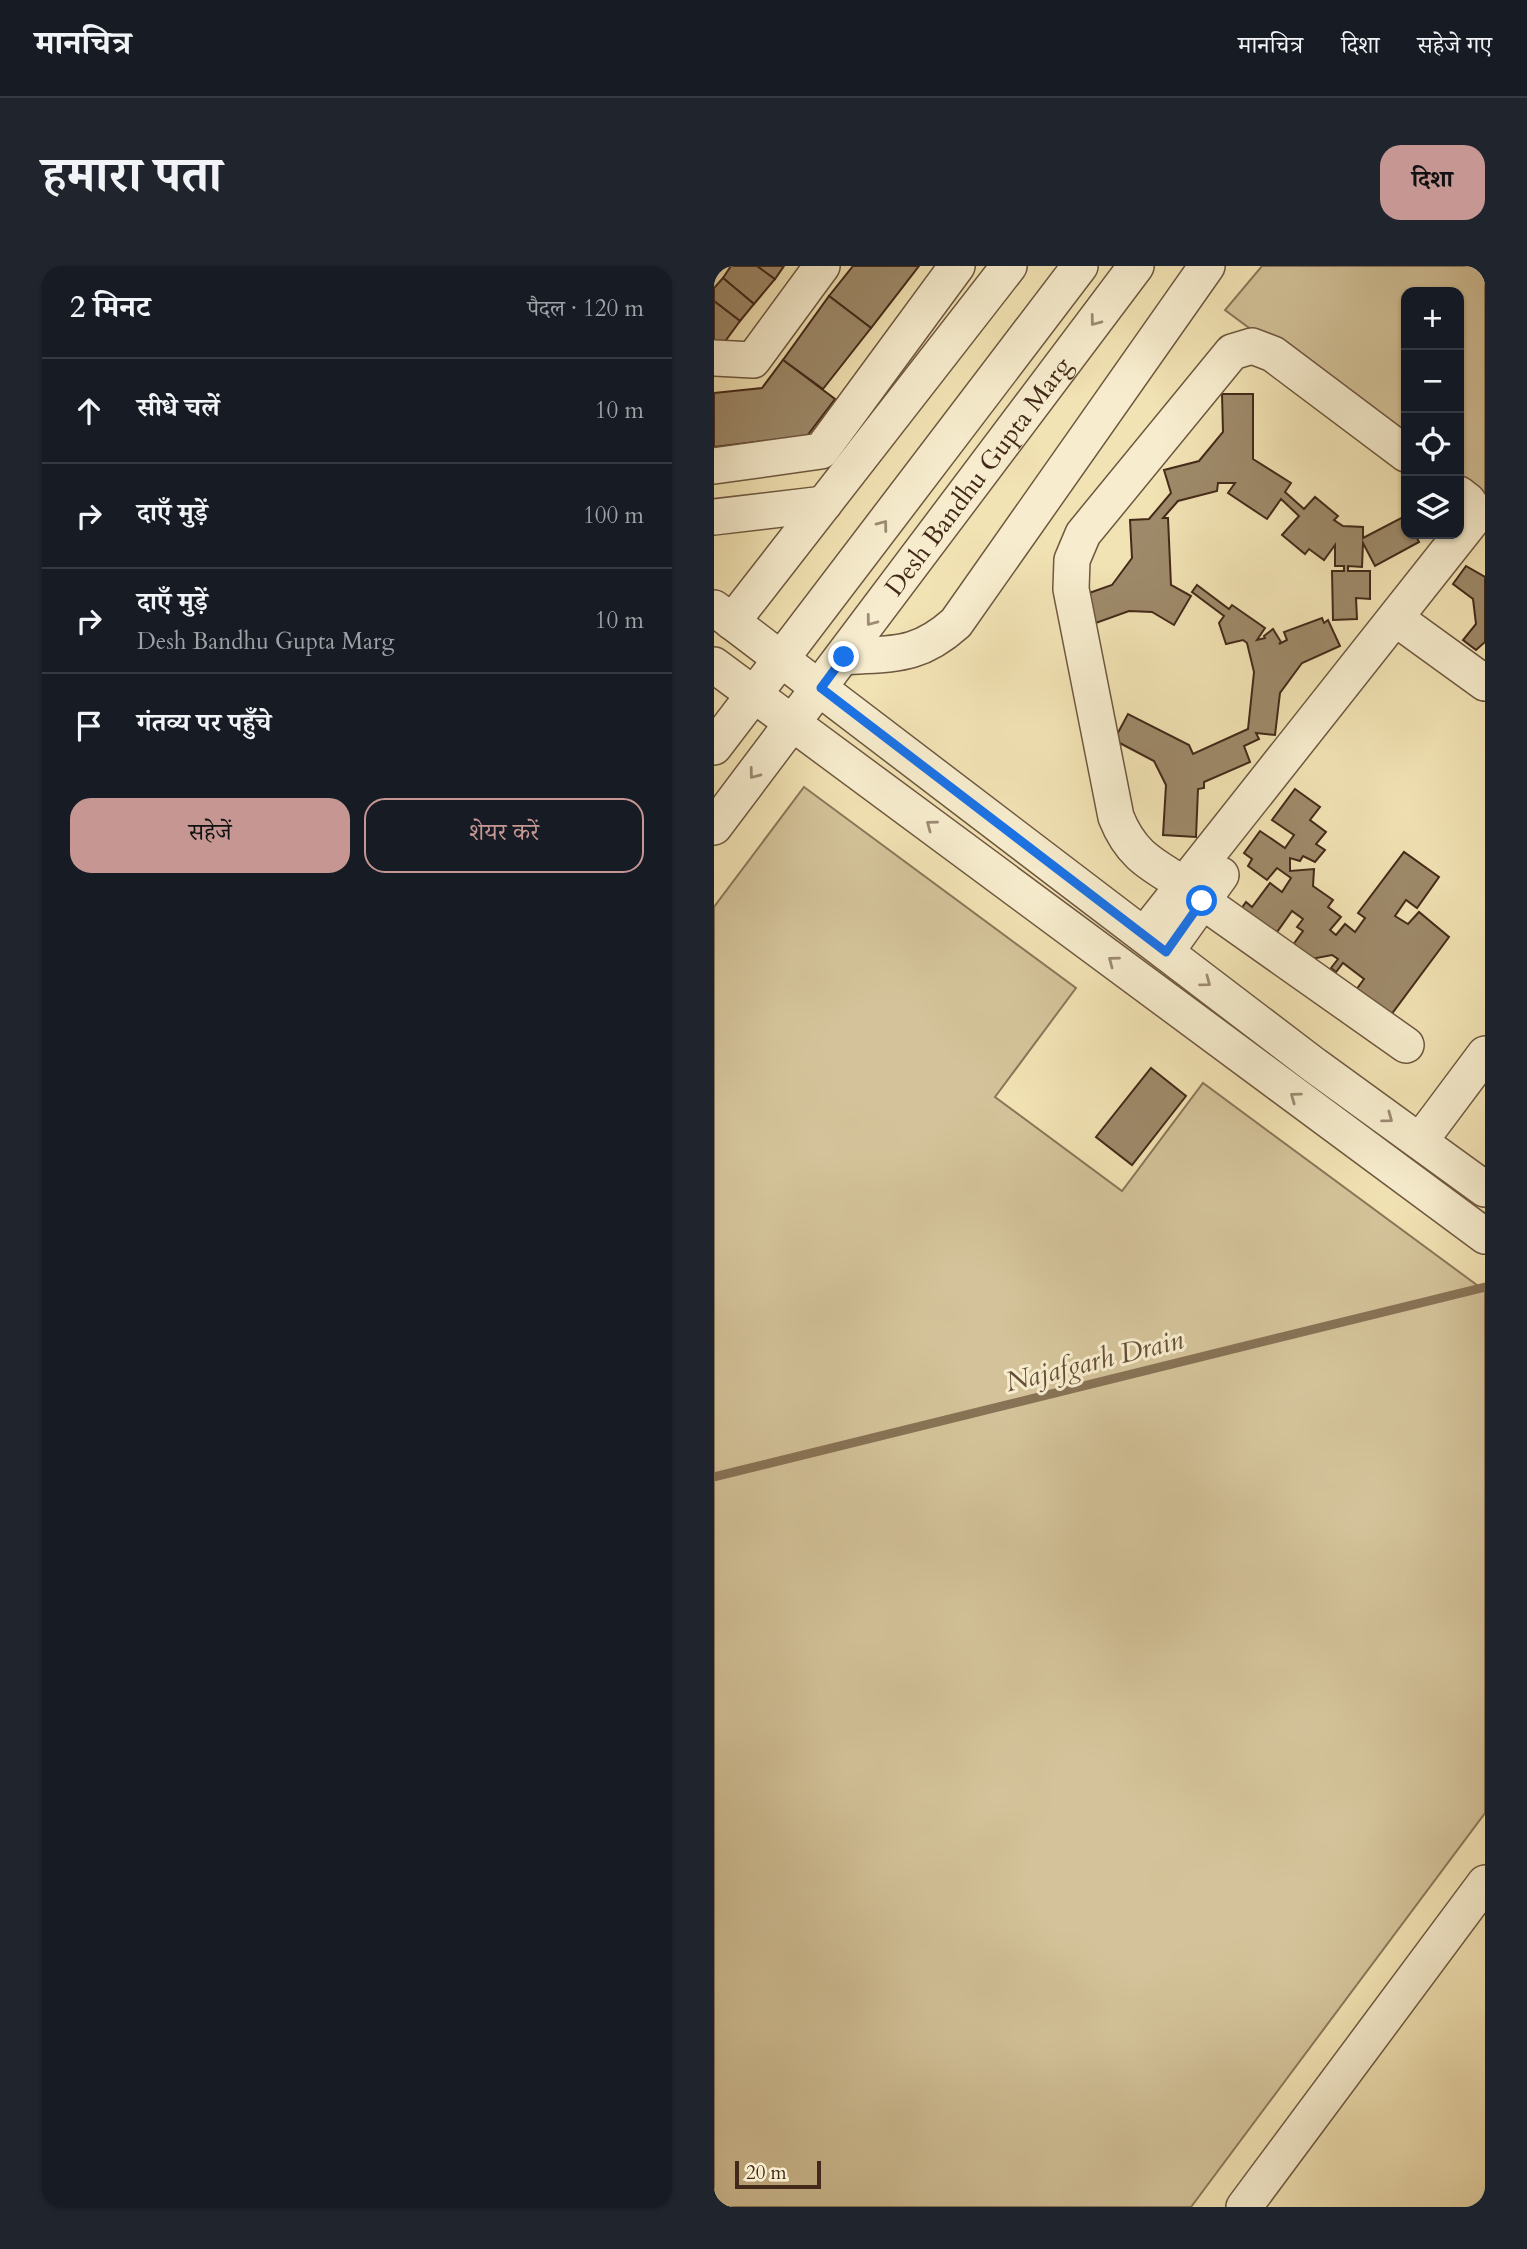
<!DOCTYPE html>
<html lang="hi">
<meta charset="utf-8">
<style>
:root{--surface:#171b24;--page:#20242c;--text:#f1f3f6;--muted:#9ea1a6;--line:#363941;--accent:#c59692}
body{margin:0;font-family:Cardo,"Noto Serif Devanagari",serif;background:var(--page);color:var(--text)}
.controls{position:absolute;right:21px;top:21px;display:grid;overflow:hidden;border-radius:14px;box-shadow:0 2px 5px #0004}
.controls button{width:63px;height:63px;display:grid;place-items:center;padding:0;border:0;border-bottom:2px solid var(--line);background:var(--surface);color:var(--text);font:35px sans-serif}
.scale{position:absolute;left:21px;bottom:18px;width:86px;box-sizing:border-box;padding-left:7px;border:4px solid #432919;border-top:0;font-size:19px;line-height:24px;white-space:nowrap;color:#432919;-webkit-text-stroke:5px #f7edce;paint-order:stroke}
.stop{position:absolute;width:21px;height:21px;margin:-16px;border:5px solid #1a73e8;border-radius:50%;background:#fff}
.stop.end{background:#1a73e8;border-color:#fff;box-shadow:0 2px 7px #0008}
.list{margin:0;padding:0;list-style:none}
h2{display:flex;justify-content:space-between;align-items:center;height:91px;margin:0;padding:0 28px;font-size:30px}
h2 small{font-size:23px;font-weight:400;color:var(--muted)}
.list li{display:grid;grid-template-columns:46px 1fr auto;gap:21px;align-items:center;box-sizing:border-box;height:105px;padding:0 28px;border-top:2px solid var(--line)}
.list b{display:block;font-size:26px;white-space:nowrap}
.list p{margin:0;font-size:23px;white-space:nowrap;color:var(--muted)}
.list em{font-size:23px;font-style:normal;color:var(--muted)}
.actions{display:flex;gap:14px;padding:21px 28px}
.actions a{flex:1;padding:16px 0;border:2px solid var(--accent);border-radius:21px;text-align:center;font-size:24px;color:var(--accent)}
.actions .main{background:var(--accent);color:#111}
.icon{flex:none;width:38px;height:38px;fill:none;stroke:currentColor;stroke-width:2;stroke-linecap:round;stroke-linejoin:round}
.map{position:relative;flex:none;width:771px;height:1941px;overflow:hidden;border-radius:21px}
header{display:flex;align-items:center;gap:42px;box-sizing:border-box;height:98px;padding:0 35px;background:var(--surface);border-bottom:2px solid var(--line)}
header strong{font-size:33px}
nav{display:flex;gap:38px;margin-inline-start:auto;font-size:24px}
.intro{display:flex;align-items:center;justify-content:space-between;box-sizing:border-box;height:168px;padding:0 42px}
h1{margin:0;font-size:49px}
.button{padding:18px 32px;border-radius:21px;background:var(--accent);color:#111;font-size:24px;font-weight:700}
main{display:flex;gap:42px;padding:0 42px}
aside{flex:1;background:var(--surface);border-radius:21px;box-shadow:0 2px 5px #0004}
.map>svg:first-child{display:block}
</style>
<header>
<strong>मानचित्र</strong>
<nav><a>मानचित्र</a><a>दिशा</a><a>सहेजे गए</a></nav>
</header>
<div class="intro"><h1>हमारा पता</h1><a class="button">दिशा</a></div>
<main>
<aside>
<h2>2 मिनट<small>पैदल · 120 m</small></h2>
<ul class="list">
<li><svg class="icon" aria-label="ahead" viewBox="0 0 24 24"><path d="M12 20V5M6 11l6-6 6 6"/></svg><div><b>सीधे चलें</b></div><em>10 m</em></li>
<li><svg class="icon" aria-label="right" viewBox="0 0 24 24"><path d="M7 20v-9h11M14 6l5 5-5 5"/></svg><div><b>दाएँ मुड़ें</b></div><em>100 m</em></li>
<li><svg class="icon" aria-label="right" viewBox="0 0 24 24"><path d="M7 20v-9h11M14 6l5 5-5 5"/></svg><div><b>दाएँ मुड़ें</b><p>Desh Bandhu Gupta Marg</p></div><em>10 m</em></li>
<li><svg class="icon" aria-label="arrive" viewBox="0 0 24 24"><path d="M6 21V4h12l-3 4 3 4H6"/></svg><div><b>गंतव्य पर पहुँचे</b></div></li>
</ul>
<div class="actions"><a class="main">सहेजें</a><a>शेयर करें</a></div>
</aside>
<div class="map">
<svg width="771" height="1941" viewBox="0 0 771 1941">
<rect width="100%" height="100%" fill="#f2e3b4"/>
<filter id="stains"><feTurbulence type="fractalNoise" baseFrequency=".00286" numOctaves="4"/><feColorMatrix values="0 0 0 0 .2 0 0 0 0 .09 0 0 0 0 .02 0 0 0 .5 -.17"/></filter>
<radialGradient id="worn" r=".72"><stop offset=".6" stop-color="#630" stop-opacity="0"/><stop offset="1" stop-color="#630" stop-opacity=".3"/></radialGradient>
<g fill="#d4c39a" stroke="#8c765a" stroke-width="2">
<polygon points="548,0 771,0 771,231 745,219 745,26 692,26 692,179 511,44"/>
<polygon points="90,521 362,722 281,831 408,925 489,817 771,1025 771,1547 477,1941 0,1941 0,641"/>
</g>
<g fill="none" stroke-linecap="round" stroke-linejoin="round">
<polyline stroke="#887356" stroke-width="9" points="0,1211 771,1021"/>
</g>
<g fill="#9e8a6a" stroke="#432919" stroke-width="2">
<polygon points="17,0 43,0 61,13 40,38 9,12"/>
<polygon points="43,0 70,0 61,13"/>
<polygon points="139,0 205,0 157,62 115,30"/>
<polygon points="9,12 40,38 26,55 0,35 0,22"/>
<polygon points="115,30 157,62 109,123 69,94"/>
<polygon points="0,35 26,55 4,85 0,81"/>
<polygon points="69,94 121,133 93,170 0,181 0,127 48,122"/>
<polygon points="508,128 539,128 539,193 577,217 571,226 590,243 601,231 624,250 620,254 629,260 649,261 649,272 691,250 692,268 701,268 705,276 661,300 649,277 648,301 634,300 634,305 656,305 656,333 642,332 643,353 619,354 618,305 630,305 630,300 621,300 621,279 610,294 595,283 591,288 568,269 585,250 567,233 553,253 514,227 521,217 504,217 503,225 464,235 449,252 454,252 457,319 477,330 460,359 438,346 415,345 368,362 361,332 398,319 418,292 416,254 435,253 457,227 450,204 485,195 509,166"/>
<polygon points="752,300 771,311 771,376 762,384 749,374 762,358 759,333 739,318"/>
<polygon points="483,319 515,343 518,339 551,362 543,374 551,372 550,370 559,363 567,376 565,378 573,374 570,366 608,352 610,357 614,354 626,380 588,397 566,427 561,469 542,467 545,473 530,480 536,496 490,516 490,522 484,523 482,571 449,569 452,519 440,495 400,474 414,448 475,479 479,488 534,463 540,406 533,377 529,374 512,378 505,357 510,350 478,326"/>
<polygon points="581,523 606,541 596,554 612,566 602,578 611,584 601,596 589,590 586,595 576,592 576,605 600,603 599,620 619,634 614,641 627,651 616,664 622,669 631,658 641,666 651,652 644,647 690,586 725,611 703,642 692,634 681,650 694,658 705,646 735,671 674,753 639,728 650,713 629,697 622,706 617,702 624,693 618,689 592,694 576,683 589,665 583,661 589,653 578,645 556,676 522,650 532,636 538,641 556,617 568,626 577,612 563,602 553,614 534,600 538,593 530,587 546,565 571,582 580,569 558,554"/>
<polygon points="437,802 472,830 418,899 382,871"/>
</g>
<g fill="none" stroke-linecap="round" stroke-linejoin="round">
<defs>
<g id="minor">
<polyline points="0,92 39,94 108,0"/>
<polyline points="0,200 107,185 243,0"/>
<polyline points="0,251 110,238"/>
<polyline points="0,342 600,799 771,923"/>
<polyline points="18,356 295,0"/>
<polyline points="695,362 771,417"/>
<path d="M129,391C179,387 203,392 242,357L493,0"/>
<polyline points="0,399 771,970"/>
<polyline points="0,481 366,0"/>
<path id="s1" d="M0,561L422,0"/>
<path d="M471,619C437,598 417,589 402,551L357,323L358,294L369,268L518,86L538,80L559,88L692,188"/>
<polyline points="488,635 692,779"/>
<polyline points="430,669 756,257 760,245 754,235 745,228"/>
<polyline points="452,686 507,609"/>
<polyline points="706,875 771,788"/>
<polyline points="530,1941 771,1617"/>
</g>
</defs>
<use href="#minor" stroke="#6f5840" stroke-width="38"/>
<use href="#minor" stroke="#f7edce" stroke-width="35"/>
</g>
<defs><path id="oneway-chevron" d="M-2-3.5L2.5 0L-2 3.5" fill="none" stroke-width="1.6" stroke-linecap="round" stroke-linejoin="round" transform="scale(1.75)"/></defs>
<g stroke="#9d8b74">
<use href="#oneway-chevron" transform="translate(381 55) rotate(127)"/>
<use href="#oneway-chevron" transform="translate(169 259) rotate(-53)"/>
<use href="#oneway-chevron" transform="translate(157 355) rotate(127)"/>
<use href="#oneway-chevron" transform="translate(40 508) rotate(127)"/>
<use href="#oneway-chevron" transform="translate(217 559) rotate(-143)"/>
<use href="#oneway-chevron" transform="translate(399 695) rotate(-143)"/>
<use href="#oneway-chevron" transform="translate(492 716) rotate(37)"/>
<use href="#oneway-chevron" transform="translate(581 831) rotate(-144)"/>
<use href="#oneway-chevron" transform="translate(674 852) rotate(36)"/>
</g>
<g fill="none" stroke-linecap="round" stroke-linejoin="round">
<polyline stroke="#1a73e8" stroke-width="9" points="130,391 107,422 452,686 488,635"/>
</g>
<g text-anchor="middle" stroke-width="6" stroke-linejoin="round" paint-order="stroke">
<g font-size="26" fill="#432919" stroke="#f7edce">
<text dy="9" stroke="none"><textPath href="#s1" startOffset="439">Desh Bandhu Gupta Marg</textPath></text>
</g>
<g font-size="28" font-style="italic" fill="#664e38" stroke="#f7edce">
<text transform="translate(380 1094) rotate(-14)" y="10">Najafgarh Drain</text>
</g>
</g>
<rect width="100%" height="100%" filter="url(#stains)"/>
<rect width="100%" height="100%" fill="url(#worn)"/>
</svg>
<div class="controls">
<button>+</button>
<button>−</button>
<button><svg class="icon" aria-label="locate" viewBox="0 0 24 24"><circle cx="12" cy="12" r="6"/><path d="M12 2v4M12 18v4M2 12h4M18 12h4"/></svg></button>
<button><svg class="icon" aria-label="layers" viewBox="0 0 24 24"><path d="M12 4l9 5-9 5-9-5zM3 14l9 5 9-5"/></svg></button>
</div>
<div class="scale">20 m</div>
<div class="stop" style="left:488px;top:635px"></div>
<div class="stop end" style="left:130px;top:391px"></div>
</div>
</main>
